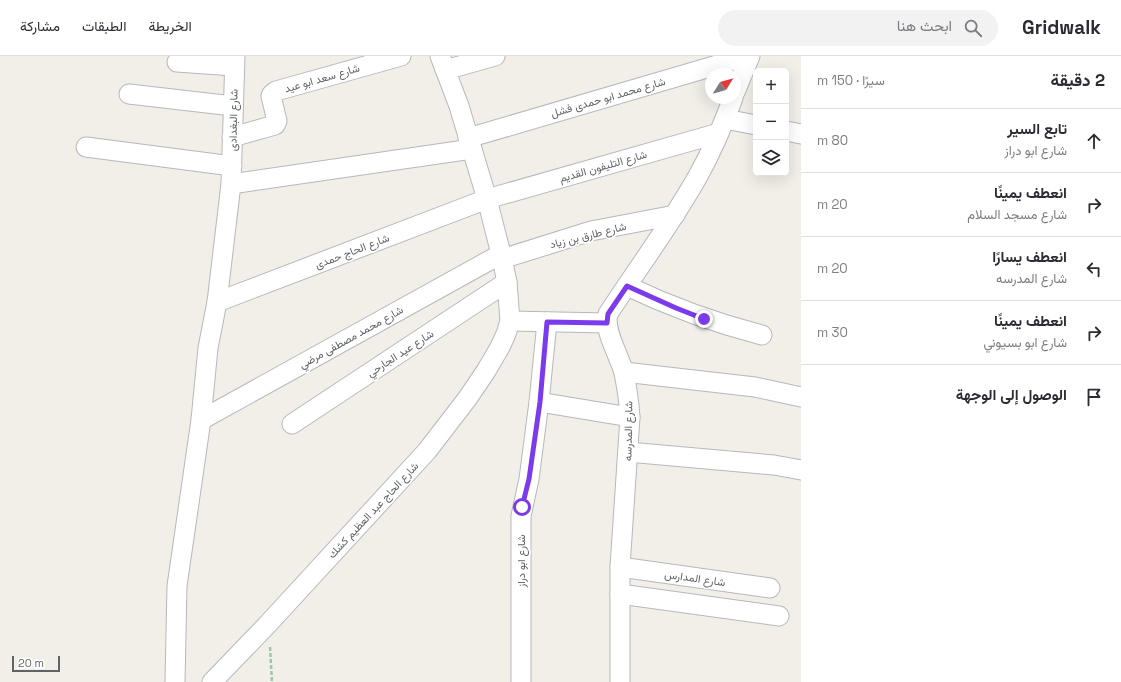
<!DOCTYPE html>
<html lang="ar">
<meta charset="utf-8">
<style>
:root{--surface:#fff;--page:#f2f2f3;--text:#2b2b33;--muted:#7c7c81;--line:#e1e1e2}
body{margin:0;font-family:"Space Grotesk",Vazirmatn,sans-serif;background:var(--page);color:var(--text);direction:rtl}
.controls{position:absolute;right:12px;top:12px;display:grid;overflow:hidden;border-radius:6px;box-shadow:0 4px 16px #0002}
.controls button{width:36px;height:36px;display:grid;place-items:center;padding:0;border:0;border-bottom:1px solid var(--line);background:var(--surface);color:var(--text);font:20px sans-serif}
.compass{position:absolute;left:705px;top:12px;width:36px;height:36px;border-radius:50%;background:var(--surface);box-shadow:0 4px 16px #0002;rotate:53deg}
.scale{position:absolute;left:12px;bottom:10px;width:48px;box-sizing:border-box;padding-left:4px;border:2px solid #5f6368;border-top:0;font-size:11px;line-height:14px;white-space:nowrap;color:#5f6368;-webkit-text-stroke:3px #fff;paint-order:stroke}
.stop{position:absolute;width:12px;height:12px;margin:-9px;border:3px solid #7c3aed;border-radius:50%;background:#fff}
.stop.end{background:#7c3aed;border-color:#fff;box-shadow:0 1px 4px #0008}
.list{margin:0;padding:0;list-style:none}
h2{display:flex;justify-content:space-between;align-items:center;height:52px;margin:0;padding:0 16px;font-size:17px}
h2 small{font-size:13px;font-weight:400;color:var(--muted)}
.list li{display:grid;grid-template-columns:26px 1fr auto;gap:12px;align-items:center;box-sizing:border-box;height:64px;padding:0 16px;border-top:1px solid var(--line)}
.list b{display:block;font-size:15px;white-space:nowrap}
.list p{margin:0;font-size:13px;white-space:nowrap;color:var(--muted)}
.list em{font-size:13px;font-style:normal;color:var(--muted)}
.icon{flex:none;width:22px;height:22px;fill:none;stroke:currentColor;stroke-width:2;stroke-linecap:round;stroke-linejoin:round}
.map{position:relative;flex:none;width:801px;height:626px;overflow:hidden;direction:ltr}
header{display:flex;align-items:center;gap:24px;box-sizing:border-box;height:56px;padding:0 20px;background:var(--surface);border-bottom:1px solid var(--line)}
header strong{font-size:19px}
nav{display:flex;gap:22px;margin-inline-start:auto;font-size:14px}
.search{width:280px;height:36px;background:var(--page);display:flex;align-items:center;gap:10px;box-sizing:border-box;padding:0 14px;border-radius:22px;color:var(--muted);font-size:15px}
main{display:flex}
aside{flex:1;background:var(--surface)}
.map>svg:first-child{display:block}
</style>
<header>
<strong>Gridwalk</strong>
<div class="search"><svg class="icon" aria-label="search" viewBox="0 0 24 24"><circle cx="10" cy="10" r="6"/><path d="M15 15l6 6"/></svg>ابحث هنا</div>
<nav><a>الخريطة</a><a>الطبقات</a><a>مشاركة</a></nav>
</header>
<main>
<aside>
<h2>2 دقيقة<small>سيرًا · 150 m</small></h2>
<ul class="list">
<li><svg class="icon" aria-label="ahead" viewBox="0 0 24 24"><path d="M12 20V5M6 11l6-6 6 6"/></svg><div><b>تابع السير</b><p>شارع ابو دراز</p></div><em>80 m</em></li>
<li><svg class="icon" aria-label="right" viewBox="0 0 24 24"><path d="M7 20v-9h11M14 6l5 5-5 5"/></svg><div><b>انعطف يمينًا</b><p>شارع مسجد السلام</p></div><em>20 m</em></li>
<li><svg class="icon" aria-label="left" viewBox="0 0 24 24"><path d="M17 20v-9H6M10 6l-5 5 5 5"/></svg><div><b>انعطف يسارًا</b><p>شارع المدرسه</p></div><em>20 m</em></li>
<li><svg class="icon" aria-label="right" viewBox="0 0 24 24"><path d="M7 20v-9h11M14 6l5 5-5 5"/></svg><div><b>انعطف يمينًا</b><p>شارع ابو بسيوني</p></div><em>30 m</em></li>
<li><svg class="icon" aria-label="arrive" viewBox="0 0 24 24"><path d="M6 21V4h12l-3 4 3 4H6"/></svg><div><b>الوصول إلى الوجهة</b></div></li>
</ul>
</aside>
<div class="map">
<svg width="801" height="626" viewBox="0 0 801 626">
<rect width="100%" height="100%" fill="#f1efe8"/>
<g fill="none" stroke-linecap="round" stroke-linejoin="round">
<defs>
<g id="minor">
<polyline points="177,6 234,10"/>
<polyline points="445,14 495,0"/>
<polyline points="735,36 750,0"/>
<polyline points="129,38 233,50"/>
<polyline points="725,63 756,69"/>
<polyline points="786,75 801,78"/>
<polyline points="232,81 275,69 277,65 271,40 272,38 276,35 401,0"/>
<polyline points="468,82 748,0"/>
<polyline points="86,91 232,110"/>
<polyline points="231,128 472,93"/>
<polyline points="502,203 591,175 675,159"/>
<path d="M627,230C671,251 715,267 762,279"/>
<polyline points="217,246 487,143 719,77"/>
<polyline points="510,265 607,267"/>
<polyline points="624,316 755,331 801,341"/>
<polyline points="539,346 630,361"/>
<polyline points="201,364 501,198"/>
<polyline points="292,368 507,226"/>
<polyline points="628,396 774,409 801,414"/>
<polyline points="620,511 770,532"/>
<polyline points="620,538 779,560"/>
<polyline points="175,626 177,530 201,364 208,292 217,246 231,128 235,0"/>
<polyline points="212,626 267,569 427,395 467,343 486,315 500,291 506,278 510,265 507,226 501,198 487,143 459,50 440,0"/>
<polyline points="521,626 521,460 529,423 539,346 547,266"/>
<path d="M620,626V511L630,361C629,346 627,332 624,317C620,301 603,274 608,258C638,212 671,168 698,120C712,95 723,69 733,42"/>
</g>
</defs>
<use href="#minor" stroke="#b5b8bc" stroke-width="21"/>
<polyline stroke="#9cc7a9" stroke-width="2.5" stroke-dasharray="4 2" stroke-linecap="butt" points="270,591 272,626"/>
<use href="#minor" stroke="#fff" stroke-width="19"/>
</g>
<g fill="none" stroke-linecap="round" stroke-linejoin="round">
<polyline stroke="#7c3aed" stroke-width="5" points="522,451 529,423 540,346 547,266 607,267 608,258 627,230 676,252 704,263"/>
</g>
<g text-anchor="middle" stroke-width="3.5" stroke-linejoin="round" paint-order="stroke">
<g font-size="11" fill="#5f6368" stroke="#fff">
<text transform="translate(322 22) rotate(-16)" y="4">شارع سعد ابو عيد</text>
<text transform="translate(608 41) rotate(-16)" y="4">شارع محمد ابو حمدى فشل</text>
<text transform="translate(233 64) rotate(-89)" y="4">شارع البغدادى</text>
<text transform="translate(603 110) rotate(-16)" y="4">شارع التليفون القديم</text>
<text transform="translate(588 179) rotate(-14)" y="4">شارع طارق بن زياد</text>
<text transform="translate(352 195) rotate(-21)" y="4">شارع الحاج حمدى</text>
<text transform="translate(351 281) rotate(-29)" y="4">شارع محمد مصطفى مرضي</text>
<text transform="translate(400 297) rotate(-33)" y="4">شارع عيد الجارحي</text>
<text transform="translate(628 375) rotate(-89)" y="4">شارع المدرسه</text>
<text transform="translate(373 454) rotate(-47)" y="4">شارع الحاج عبد العظيم كشك</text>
<text transform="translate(521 505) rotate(-90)" y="4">شارع ابو دراز</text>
<text transform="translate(695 522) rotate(8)" y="4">شارع المدارس</text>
</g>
</g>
</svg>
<div class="controls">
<button>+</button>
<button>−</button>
<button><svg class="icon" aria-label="layers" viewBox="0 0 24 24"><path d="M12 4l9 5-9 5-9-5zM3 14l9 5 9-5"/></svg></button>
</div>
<svg class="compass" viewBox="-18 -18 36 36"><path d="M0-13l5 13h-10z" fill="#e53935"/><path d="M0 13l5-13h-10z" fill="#7c7c81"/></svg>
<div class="scale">20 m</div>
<div class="stop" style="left:522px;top:451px"></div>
<div class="stop end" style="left:704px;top:263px"></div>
</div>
</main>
